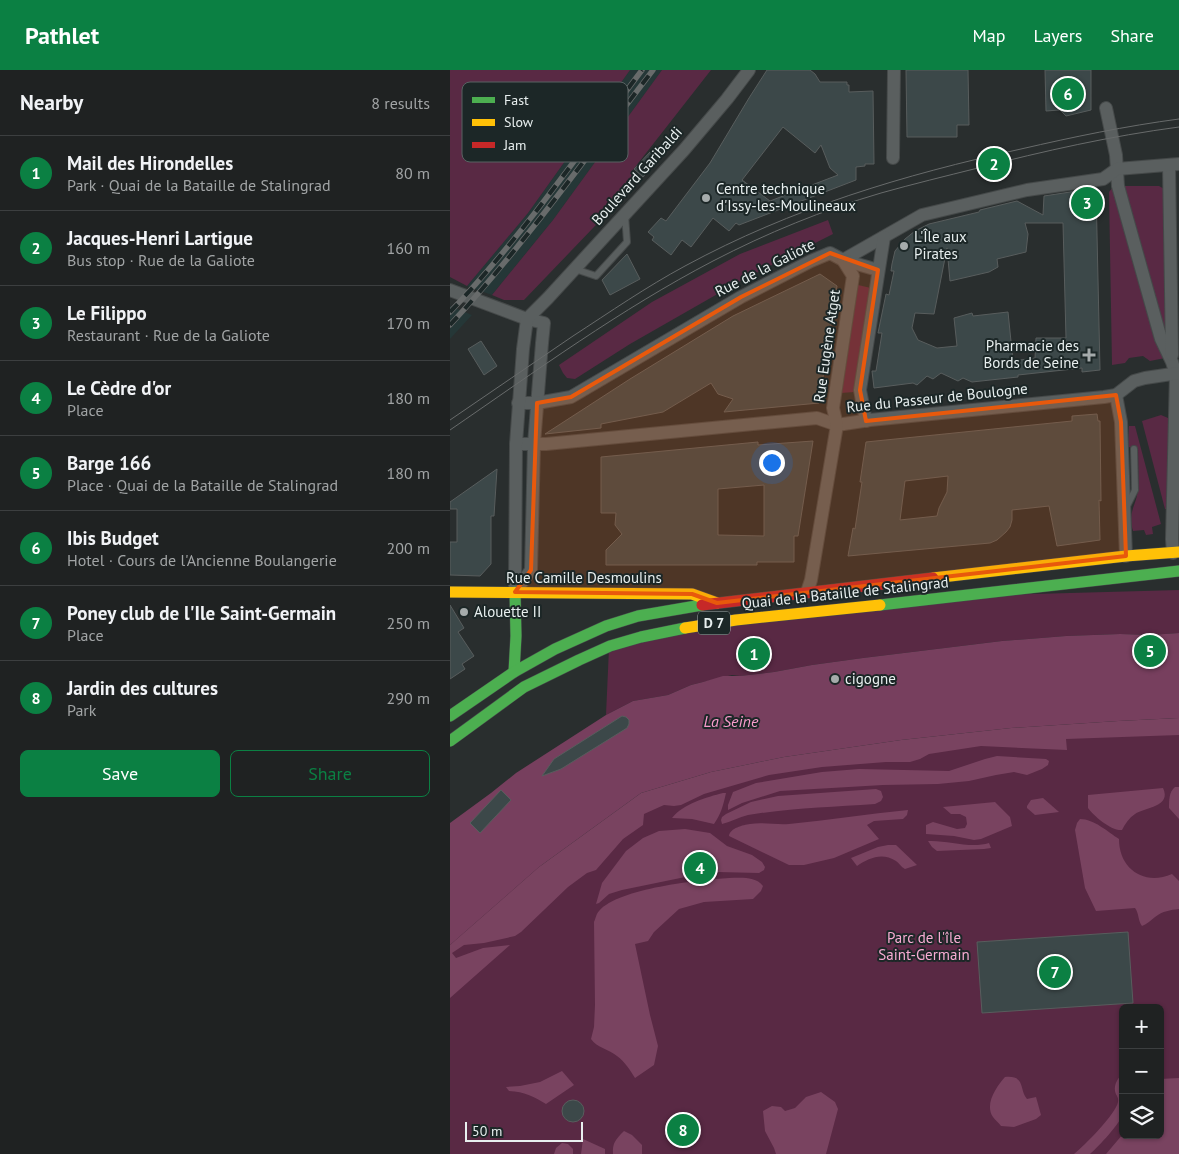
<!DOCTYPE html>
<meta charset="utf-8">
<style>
:root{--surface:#1f2222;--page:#272a2a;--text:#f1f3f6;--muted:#a1a4a5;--line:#3c3f40;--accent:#0b8043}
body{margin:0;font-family:"PT Sans",sans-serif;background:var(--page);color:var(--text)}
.controls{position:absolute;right:15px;bottom:15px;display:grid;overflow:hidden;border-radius:8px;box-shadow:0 1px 4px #0004}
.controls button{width:45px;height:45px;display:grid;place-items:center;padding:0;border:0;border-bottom:1px solid var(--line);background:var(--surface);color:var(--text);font:25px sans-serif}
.scale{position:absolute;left:15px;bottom:12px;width:118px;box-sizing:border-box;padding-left:5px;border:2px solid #e8efef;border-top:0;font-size:14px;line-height:18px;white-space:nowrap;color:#e8efef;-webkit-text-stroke:4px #1c2727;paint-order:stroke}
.you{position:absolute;left:321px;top:392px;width:18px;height:18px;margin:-12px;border:4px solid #fff;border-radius:50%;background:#1a73e8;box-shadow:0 0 0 8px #1a73e833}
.badge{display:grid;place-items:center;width:32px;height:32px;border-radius:50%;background:var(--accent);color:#fff;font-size:16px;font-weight:700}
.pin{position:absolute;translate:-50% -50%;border:2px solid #fff;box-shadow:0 1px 5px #0006}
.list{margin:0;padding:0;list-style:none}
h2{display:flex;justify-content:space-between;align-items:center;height:65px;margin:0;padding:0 20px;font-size:21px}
h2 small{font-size:16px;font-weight:400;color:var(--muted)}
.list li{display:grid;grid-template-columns:32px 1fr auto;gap:15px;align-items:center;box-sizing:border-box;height:75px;padding:0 20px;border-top:1px solid var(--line)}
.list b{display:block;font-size:19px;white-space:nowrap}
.list p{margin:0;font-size:16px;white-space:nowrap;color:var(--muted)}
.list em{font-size:16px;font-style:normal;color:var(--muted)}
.actions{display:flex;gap:10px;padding:15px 20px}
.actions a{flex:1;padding:11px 0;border:1px solid var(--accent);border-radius:8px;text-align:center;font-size:18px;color:var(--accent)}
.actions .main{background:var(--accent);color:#fff}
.icon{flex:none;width:28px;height:28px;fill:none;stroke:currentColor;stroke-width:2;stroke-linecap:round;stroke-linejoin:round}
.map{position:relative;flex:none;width:729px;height:1084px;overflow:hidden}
header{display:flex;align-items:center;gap:30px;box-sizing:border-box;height:70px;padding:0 25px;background:var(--accent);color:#fff}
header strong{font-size:24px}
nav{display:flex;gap:28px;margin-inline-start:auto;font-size:18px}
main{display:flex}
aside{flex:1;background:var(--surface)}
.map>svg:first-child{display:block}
</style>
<header>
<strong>Pathlet</strong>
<nav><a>Map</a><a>Layers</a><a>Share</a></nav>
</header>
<main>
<aside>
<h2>Nearby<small>8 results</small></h2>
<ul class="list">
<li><span class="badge">1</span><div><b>Mail des Hirondelles</b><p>Park · Quai de la Bataille de Stalingrad</p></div><em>80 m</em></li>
<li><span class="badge">2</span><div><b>Jacques-Henri Lartigue</b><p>Bus stop · Rue de la Galiote</p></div><em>160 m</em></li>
<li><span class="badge">3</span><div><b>Le Filippo</b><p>Restaurant · Rue de la Galiote</p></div><em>170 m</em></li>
<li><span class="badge">4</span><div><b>Le Cèdre d'or</b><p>Place</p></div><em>180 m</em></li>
<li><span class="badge">5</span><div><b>Barge 166</b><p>Place · Quai de la Bataille de Stalingrad</p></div><em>180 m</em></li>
<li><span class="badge">6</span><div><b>Ibis Budget</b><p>Hotel · Cours de l'Ancienne Boulangerie</p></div><em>200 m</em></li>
<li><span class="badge">7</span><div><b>Poney club de l'Ile Saint-Germain</b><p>Place</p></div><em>250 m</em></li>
<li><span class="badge">8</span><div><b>Jardin des cultures</b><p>Park</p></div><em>290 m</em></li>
</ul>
<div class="actions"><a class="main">Save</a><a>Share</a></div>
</aside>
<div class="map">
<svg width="729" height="1084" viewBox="0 0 729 1084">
<rect width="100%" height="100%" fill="#292e2e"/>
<g fill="#253737">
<polygon points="180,0 212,0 103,150 42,225 17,216 78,143"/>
<polygon points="0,236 22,245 0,269"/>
</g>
<g fill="#592944" fill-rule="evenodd">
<polygon points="0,0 180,0 78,143 17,216 0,207"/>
<polygon points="212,0 261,0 182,101 190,109 74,230 54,230 42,225 103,150"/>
<polygon points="664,116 709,116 716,120 720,287 700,291 693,286 679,288 675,293 662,295 659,122"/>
<polygon points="378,150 383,164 292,210 180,274 125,309 117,308 113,303 109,295 202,232 290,184"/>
<polygon points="408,215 421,218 404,322 391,323"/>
<polygon points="711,345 718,348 720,439 715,439 692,351"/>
<path d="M679,356H685L711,454L702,457L703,464L696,465L694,460L683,461C677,441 687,436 688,418C689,405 688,391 688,378L678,377Z"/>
<polygon points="729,520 729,563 700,565 670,564 616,566 552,571 413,588 362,595 324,602 290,606 282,605 241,615 218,625 183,631 156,645 159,578 313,548 548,525"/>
<path d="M729,648V1084H0V875L89,797L261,702ZM673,938H710V1065H673Z"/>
</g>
<g fill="#794360">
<polygon points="729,648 729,665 616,669 617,680 531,676 479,684 470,689 460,692 436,692 372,697 319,705 254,724 231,735 224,736 214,735 194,744 193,755 173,769 146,800 137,803 118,817 71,862 65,866 34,873 14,875 2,883 6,888 33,878 60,875 0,928 0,875 89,797 191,723 261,702 334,687 451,670 561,658 668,651"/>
<polygon points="547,686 596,689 599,691 598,695 592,699 577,705 564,702 546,705 519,711 488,714 433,715 330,721 292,733 278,740 278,735 283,722 306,713 372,702 409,699 499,701 535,689"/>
<path d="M725,717H729V749L719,738C719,730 719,722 725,717Z"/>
<path d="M713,718C722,737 695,737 685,744C679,748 675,754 672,760C661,761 644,746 638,738V725Z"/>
<path d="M426,719L431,721L433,727L431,731L425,734C382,737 340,738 298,745C289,747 281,752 272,754L271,750L272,747L276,744L301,732L328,726Z"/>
<path d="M273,723H276C273,736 271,744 264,754L242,749L222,748C233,734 257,727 273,723Z"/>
<polygon points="593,728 609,742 585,745 577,738 577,736 581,730"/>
<polygon points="545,732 560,747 562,756 531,769 524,770 504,766 476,764 476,755 483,752 507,759 515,758 517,754 516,747 510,744 501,744 493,737"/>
<path d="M458,740L457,745L453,749L424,751L417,755L429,769L384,788L354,795H339L279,766C280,758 293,755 300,754C313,752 326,755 339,754C379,750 418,744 458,740Z"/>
<path d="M630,749C644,749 658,762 669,769C669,799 694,816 722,804L729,811V839C720,840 713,841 705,847C701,850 697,854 692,856C688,851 689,843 685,838L646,841L635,818L625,760L627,753Z"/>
<polygon points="235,759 260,763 277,776 302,785 312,792 315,797 314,800 309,803 268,802 245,805 172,820 159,824 149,833 146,834 152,813 176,781 193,768 209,761"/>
<path d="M478,771C498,770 520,779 539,773L541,778L534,779L487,781L482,777Z"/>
<path d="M438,775H446L467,795L455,799C451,797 449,793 446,791C432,782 419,788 407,796L401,788L428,777Z"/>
<path d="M279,808C291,808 305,806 313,816L311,821L303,829L254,832L229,839L204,862L198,871L185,874L200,945L208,976L204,995L185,1008C180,1000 175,992 167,986C159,979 147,978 141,969L144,957L145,935L144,852C146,848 146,844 149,841C169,818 249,810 279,808Z"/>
<path d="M112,1001L124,1015L96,1034C83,1026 75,1022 59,1021L56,1017L70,1016L90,1012Z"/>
<path d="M673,1003C673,1014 675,1033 673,1043C671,1053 648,1077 640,1084H624C634,1076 666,1044 668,1032C669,1027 666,1026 665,1021C664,1014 668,1008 673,1003Z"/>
<path d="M555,1007C576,1005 569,1020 577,1029L586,1027L591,1045L586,1049L564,1057L551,1056C549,1053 545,1050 543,1047C534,1034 547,1016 555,1007Z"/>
<polygon points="729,1008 729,1084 656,1084 673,1064 673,1065 710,1065 710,1009"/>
<polygon points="371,1022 385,1032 388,1039 376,1084 326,1084 324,1078 315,1061 313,1041 322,1036 331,1037 335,1041 345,1038 356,1027"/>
<path d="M174,1061L182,1065L192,1075V1084H163C162,1073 166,1069 174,1061Z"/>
<polygon points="133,1069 155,1079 155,1084 131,1084"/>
<polygon points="112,1073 118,1074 123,1079 123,1084 104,1084 106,1078"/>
</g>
<polygon fill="#773f5e" points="729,563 729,648 668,651 561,658 451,670 334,687 261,702 191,723 89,797 0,875 0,753 41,723 66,703 156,645 183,631 218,625 241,615 253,612 273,606 290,606 324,602 362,595 413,588 552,571 616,566 670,564 700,565"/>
<g fill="#3c4849" stroke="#585d5d" fill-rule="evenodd">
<path d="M317,0H360L365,4L370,12H397V15H399V22L423,21L424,94H415V96L406,97V110L289,155L286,153L279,161L263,148L241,177L232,170L221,185L202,170L204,167L198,162L211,148L216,151L260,93L299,28ZM333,57L365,83L371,75L380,98L388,105L320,131L292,110Z"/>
<polygon points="456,0 518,0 519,55 507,55 507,67 457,67"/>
<polygon points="595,0 641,0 641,40 616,46 610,40 596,41"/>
<polygon points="201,81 209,89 193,107 184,99"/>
<path d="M640,119H646L650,300L632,302V298L568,305V307L522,312L513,308L508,311L491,303L483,309L477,306L467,315L463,313L424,318L422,301H426L432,263H428L436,224L439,225L444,201H441L442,194L445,181L455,169L465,161L479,154L529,142L530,140L567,131L593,145L594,126ZM575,153H613L616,268H586L585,288L563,291L558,242L523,246L522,243L504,248L507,276L487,278L468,270L462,258L465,243L484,244L497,178L500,211L539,202L548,197L547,189L576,182L578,164Z"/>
<polygon points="177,184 190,209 160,225 152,210"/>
<polygon points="370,204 387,216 369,333 274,342 283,329 268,324 261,313 213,342 151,354 151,358 95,364 180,309 283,246"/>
<polygon points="31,271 47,296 34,305 18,279"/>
<path d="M647,344L648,351H650L651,431L649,430L650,470L607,476L599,436L562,440V450L560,457L556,462L547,470L540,473L398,486L403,458L405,459L412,412H410L416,372L622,351V346ZM498,406L497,422L489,438L487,446L450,450L455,411Z"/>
<path d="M363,371L348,466H344V492H307V495H156V480L172,464L165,455L166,443H151V387L308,372V375ZM314,415V466L268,465V419Z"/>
<polygon points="47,399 44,446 41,446 41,494 30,506 0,505 0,472 7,472 7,439 0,439 0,432"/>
<polygon points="0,535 14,558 8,562 24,586 12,594 15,599 0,609"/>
<polygon points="172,646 176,647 179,650 179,654 177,658 111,699 92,706 104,689"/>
<polygon points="51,720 61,730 30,763 20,753"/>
<polygon points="678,862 683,933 532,943 527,872"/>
<circle cx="123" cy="1041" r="11"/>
</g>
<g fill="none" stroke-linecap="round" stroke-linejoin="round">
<defs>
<g id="lane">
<polyline points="125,199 146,206 177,172 175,145"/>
<polyline points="677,436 685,420 684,379"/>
</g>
<g id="street">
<polyline points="656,38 666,85 668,116 711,269 722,292 726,304 722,469 723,483"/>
<polyline points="443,88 444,0"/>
<polyline points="719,95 722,285"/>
<polyline points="393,190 472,145 577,120 653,109 667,99 729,94"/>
<polyline points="0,220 77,249 94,253 92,273 84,374 81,500 65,522"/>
<polyline points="666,325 671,352 676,486"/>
<polyline points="68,333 87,333 121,327 291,227 361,191 380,183 393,190 428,200"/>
<polyline points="416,351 410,320 434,167"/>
<polyline points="66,374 96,374 367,348 387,355 420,350 654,327 666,325 684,311 695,308 729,303"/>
<polyline points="65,522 66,374 73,279 77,249 98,228 234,80 277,29 299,0"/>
<polyline points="357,522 361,510 387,355 383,338 403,206 393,190"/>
</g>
<g id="fast">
<polyline points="430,535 729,501"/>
<polyline points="64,602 66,566 65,522"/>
<polyline points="0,646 64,602 105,579 156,556 188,546 252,535"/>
<polyline points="0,671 74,617 129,590 160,576 191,567 235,558"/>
</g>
<g id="slow">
<polyline points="483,508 676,486 729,482"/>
<polyline points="0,522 242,524 267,533"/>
<polyline points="235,558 286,550 430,535"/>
</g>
<polyline id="jam" points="252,535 483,508"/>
</defs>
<use href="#lane" stroke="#454949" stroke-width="8"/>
<use href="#street" stroke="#454949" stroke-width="14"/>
<use href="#fast" stroke="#454949" stroke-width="12"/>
<use href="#slow" stroke="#454949" stroke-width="12"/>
<use href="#jam" stroke="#454949" stroke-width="12"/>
<use href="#lane" stroke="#5a5f5f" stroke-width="6"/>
<use href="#street" stroke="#5a5f5f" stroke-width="12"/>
<use href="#fast" stroke="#4caf50" stroke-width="11"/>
<use href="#slow" stroke="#ffc107" stroke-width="11"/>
<use href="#jam" stroke="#c62828" stroke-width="11"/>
<g stroke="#686b6b" stroke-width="1">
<path d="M0,350C41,322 82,294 123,266C160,242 196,217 235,196C342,138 453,105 571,79C623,67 676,56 729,49"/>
<path d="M0,360C86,301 171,239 263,191C317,163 373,140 431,123C463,114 496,106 528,98C594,81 661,66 729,57"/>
</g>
<defs>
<g id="rail">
<path d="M0,242C71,168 130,82 192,0"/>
<path d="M0,255C74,175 137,86 203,0"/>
</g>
</defs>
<use href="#rail" stroke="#686b6b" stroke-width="5.5"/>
<use href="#rail" stroke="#1c2727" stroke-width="4" stroke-dasharray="11" stroke-linecap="butt"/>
</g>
<path fill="#e8590c" fill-opacity="0.2" stroke="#e8590c" stroke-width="4" stroke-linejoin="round" d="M380,183L428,200L410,320L416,351L666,325L671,352L676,486L267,533L242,524L65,522L81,500L87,333L121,327L291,227Z"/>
<g fill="#a5abab" stroke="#1c2727" stroke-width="2">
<circle cx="256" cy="128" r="5"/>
<circle cx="454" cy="176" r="5"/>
<path d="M636.5 277.5h5v5h5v5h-5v5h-5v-5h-5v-5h5z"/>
<circle cx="14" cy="542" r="5"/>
<circle cx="385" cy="609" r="5"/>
</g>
<g text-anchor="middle" stroke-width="4" stroke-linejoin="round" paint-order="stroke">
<rect fill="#1c2727" stroke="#abb3b3" stroke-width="1" x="248" y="541.5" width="32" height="23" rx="4"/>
<g font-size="14" font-weight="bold" fill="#e8efef">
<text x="264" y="558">D 7</text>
</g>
<g font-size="15" fill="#e8efef" stroke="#1c2727">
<text transform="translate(187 106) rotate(-48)" y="5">Boulevard Garibaldi</text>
<text transform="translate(315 198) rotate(-27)" y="5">Rue de la Galiote</text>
<text transform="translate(377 276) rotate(-82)" y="5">Rue Eugène Atget</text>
<text transform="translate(487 328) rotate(-6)" y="5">Rue du Passeur de Boulogne</text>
<text x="134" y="513">Rue Camille Desmoulins</text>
<text transform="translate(395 523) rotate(-6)" y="5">Quai de la Bataille de Stalingrad</text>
</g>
<g font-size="15" fill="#e8efef" stroke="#1c2727" text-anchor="start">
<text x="266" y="124">Centre technique<tspan x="266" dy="17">d'Issy-les-Moulineaux</tspan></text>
<text x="464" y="172">L'Île aux<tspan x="464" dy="17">Pirates</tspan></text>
<text x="629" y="281" text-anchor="end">Pharmacie des<tspan x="629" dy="17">Bords de Seine</tspan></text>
<text x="24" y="547">Alouette II</text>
<text x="395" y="614">cigogne</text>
</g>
<g font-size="15" fill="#f8acd3" stroke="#1c2727">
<text x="474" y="873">Parc de l'île<tspan x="474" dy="17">Saint-Germain</tspan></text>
</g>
<g font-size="16" font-style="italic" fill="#fa9ccd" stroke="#1c2727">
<text x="281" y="657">La Seine</text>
</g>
</g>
<rect x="12" y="12" width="166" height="80" rx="8" fill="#1c2727" stroke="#596363" stroke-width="1"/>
<rect x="22" y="27" width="23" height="6" fill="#4caf50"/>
<rect x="22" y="49" width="23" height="7" fill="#ffc107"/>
<rect x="22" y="72" width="23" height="6" fill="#c62828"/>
<g font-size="14" fill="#e8efef">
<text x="54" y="35">Fast</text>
<text x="54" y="57">Slow</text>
<text x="54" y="80">Jam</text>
</g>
</svg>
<div class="controls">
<button>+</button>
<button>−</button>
<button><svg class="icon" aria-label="layers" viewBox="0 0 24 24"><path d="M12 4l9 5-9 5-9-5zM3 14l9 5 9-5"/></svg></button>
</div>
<div class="scale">50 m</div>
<div class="you"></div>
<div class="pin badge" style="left:304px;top:584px">1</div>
<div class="pin badge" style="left:544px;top:94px">2</div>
<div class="pin badge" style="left:637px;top:133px">3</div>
<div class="pin badge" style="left:250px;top:798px">4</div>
<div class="pin badge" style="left:700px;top:581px">5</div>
<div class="pin badge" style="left:618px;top:24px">6</div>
<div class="pin badge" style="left:605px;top:902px">7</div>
<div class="pin badge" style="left:233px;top:1060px">8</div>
</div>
</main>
